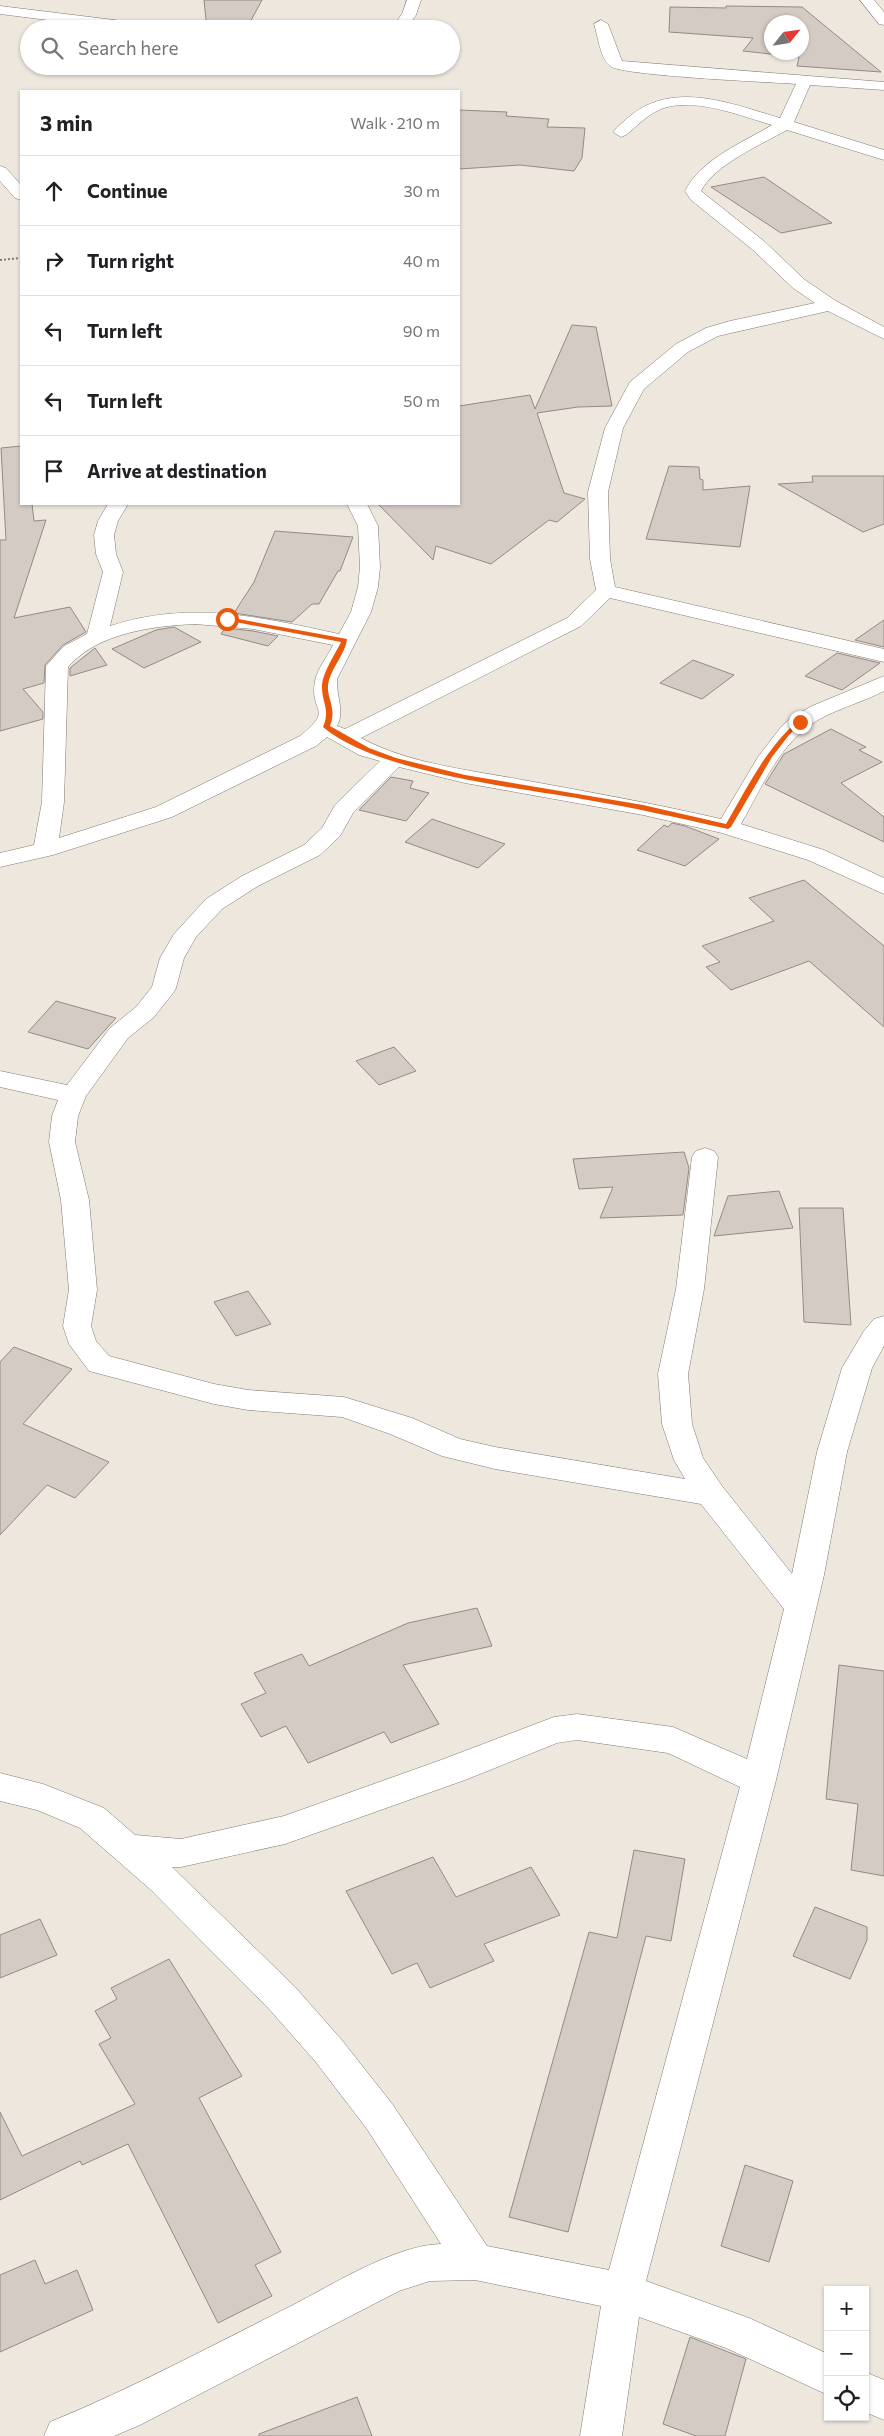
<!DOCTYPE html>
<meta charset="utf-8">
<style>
:root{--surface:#fff;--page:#f2f2f2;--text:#202124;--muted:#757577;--line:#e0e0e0}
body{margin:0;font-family:Commissioner,sans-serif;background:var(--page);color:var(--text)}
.controls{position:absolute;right:15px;bottom:15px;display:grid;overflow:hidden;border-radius:0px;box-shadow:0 1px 4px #0004}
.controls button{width:45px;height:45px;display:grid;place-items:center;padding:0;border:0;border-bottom:1px solid var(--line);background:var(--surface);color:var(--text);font:25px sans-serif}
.compass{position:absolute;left:764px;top:15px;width:45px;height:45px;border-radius:50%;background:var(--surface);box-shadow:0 1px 4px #0004;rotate:60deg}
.stop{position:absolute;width:15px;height:15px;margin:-11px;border:4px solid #ea580c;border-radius:50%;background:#fff}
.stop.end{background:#ea580c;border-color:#fff;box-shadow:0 1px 5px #0008}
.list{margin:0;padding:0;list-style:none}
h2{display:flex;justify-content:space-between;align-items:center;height:65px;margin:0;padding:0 20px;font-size:21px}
h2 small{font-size:16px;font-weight:400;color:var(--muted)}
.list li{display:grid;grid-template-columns:32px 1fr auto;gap:15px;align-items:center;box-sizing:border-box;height:70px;padding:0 20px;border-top:1px solid var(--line)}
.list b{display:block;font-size:19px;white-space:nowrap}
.list em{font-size:16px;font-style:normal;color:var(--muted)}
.icon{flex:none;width:28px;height:28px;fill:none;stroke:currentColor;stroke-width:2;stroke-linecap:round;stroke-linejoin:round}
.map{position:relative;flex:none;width:884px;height:2436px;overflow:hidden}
.search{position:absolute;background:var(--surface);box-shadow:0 1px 4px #0004;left:20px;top:20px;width:440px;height:55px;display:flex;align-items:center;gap:12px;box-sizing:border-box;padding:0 18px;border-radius:28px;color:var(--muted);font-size:19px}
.panel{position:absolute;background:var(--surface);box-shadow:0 1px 4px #0004;left:20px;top:90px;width:440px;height:415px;border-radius:0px}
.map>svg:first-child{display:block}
</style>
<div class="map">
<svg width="884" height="2436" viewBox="0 0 884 2436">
<rect width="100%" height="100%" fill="#eee7de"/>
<g fill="#d5cbc5" stroke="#948a85" fill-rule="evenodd">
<polygon points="204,0 262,0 248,26 248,29 207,29"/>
<path d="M726,6L802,7L881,72L797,66L799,57L743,51L753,38L669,32L670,7L726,8ZM772,22H802V52H772Z"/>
<polygon points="459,110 507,112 506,116 549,119 547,127 585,128 582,158 574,171 520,165 459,169"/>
<polygon points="764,177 832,223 781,233 711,187"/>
<polygon points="572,325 596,327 612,406 578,407 537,413 564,493 585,499 557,522 549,520 491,564 436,546 433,560 378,504 459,504 459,406 530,395 535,409"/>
<polygon points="21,446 21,504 32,504 34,521 46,520 14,618 70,607 86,632 63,645 45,665 44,683 23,689 43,712 43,719 0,731 0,540 6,540 1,448"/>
<polygon points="669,466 699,467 700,479 703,480 703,490 750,486 740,547 646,539"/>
<polygon points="812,476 884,476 884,524 863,532 778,484 813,482"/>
<polygon points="275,531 353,537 340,571 338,571 319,604 312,604 292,622 234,613 254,582"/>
<polygon points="884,620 884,647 855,640"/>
<polygon points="174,627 201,642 144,668 112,649 156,630"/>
<polygon points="225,628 253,631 278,636 268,646 221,634"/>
<polygon points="95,648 107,665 70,676 70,668"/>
<polygon points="837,653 880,663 842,690 805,676"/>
<polygon points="693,660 734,675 702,699 660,683"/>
<polygon points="831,729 866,747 859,750 882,762 841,783 884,817 884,842 765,784 784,754"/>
<polygon points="391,777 413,781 410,788 429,793 406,821 359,810"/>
<polygon points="432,819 505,844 478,868 405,842"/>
<polygon points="672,823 685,826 719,839 685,866 637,850 664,825 668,827"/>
<polygon points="804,880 884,946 884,1027 809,961 731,990 706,967 720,962 702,946 774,921 749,898"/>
<polygon points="56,1001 116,1018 88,1049 28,1032"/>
<polygon points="394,1047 416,1071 379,1085 356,1061"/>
<polygon points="684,1152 689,1168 683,1215 600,1218 613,1187 579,1189 573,1159"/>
<polygon points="779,1191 793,1228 714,1236 728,1196"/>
<polygon points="799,1208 843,1208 851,1325 804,1322"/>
<polygon points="248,1291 271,1324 236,1336 214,1302"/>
<polygon points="14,1347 72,1369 23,1424 109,1462 75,1498 47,1485 0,1535 0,1362"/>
<polygon points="477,1608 492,1646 403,1665 439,1724 391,1743 384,1732 308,1763 286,1726 261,1737 241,1704 266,1693 254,1673 302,1654 309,1666 408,1623"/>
<polygon points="839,1665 884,1671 884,1876 851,1870 858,1804 826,1799"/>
<polygon points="634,1850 685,1859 671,1941 646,1936 568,2232 509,2217 589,1932 617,1938"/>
<polygon points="433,1857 456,1897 531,1867 560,1915 484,1944 494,1961 430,1988 417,1963 392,1974 346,1891"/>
<polygon points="815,1907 867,1927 867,1940 850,1979 793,1956"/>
<polygon points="40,1919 57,1955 0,1978 0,1935"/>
<polygon points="169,1959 242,2076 199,2098 281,2252 255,2265 272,2296 218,2323 128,2144 82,2165 80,2161 0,2200 0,2112 22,2156 135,2104 99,2044 111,2038 95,2011 117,1999 111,1988"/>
<polygon points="745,2165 793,2181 769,2262 721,2246"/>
<polygon points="35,2260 45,2284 77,2270 93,2310 0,2352 0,2275"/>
<polygon points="690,2337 746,2359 725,2436 696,2436 663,2424"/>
<polygon points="357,2397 372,2436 259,2436 259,2434"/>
</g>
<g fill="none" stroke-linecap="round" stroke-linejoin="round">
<defs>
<g id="minor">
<polygon points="407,0 421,0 416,15 406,29 391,29 402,14"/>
<polygon points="860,0 874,0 884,12 884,25 879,24"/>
<polygon points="0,6 155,25 162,29 119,29 0,14"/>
<path d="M601,20L608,24L622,61L884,82V90L810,85L794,122L884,150V160L787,130C762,144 714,165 701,191L765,242L805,280L836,301L884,327V339L828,311L718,336L688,352L644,389L623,428L608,492L610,559L615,587L884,649V662L610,598L581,626L361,738C409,764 470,770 523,780C589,792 656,804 721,819L758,757L781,727L792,717L812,706L884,676V691C863,702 839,708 818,720C780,742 762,787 741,824L824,850L884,878V894L808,860L722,833L643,815L465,783L399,767L353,813L340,836L320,855L258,886L222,909L196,937L184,958L176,988L173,993L154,1017L128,1038L86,1096L78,1116L75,1142L89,1200L97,1290L91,1326L96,1341L109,1356L214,1384L248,1390L344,1397L412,1418L460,1439L495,1447L685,1479L674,1460L662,1424L658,1374L676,1289L692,1157L696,1151L705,1148L714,1151L718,1157L704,1289L688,1374L692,1424L703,1458L722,1486L792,1574L817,1452L842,1368L864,1331L874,1319L884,1316V1346L872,1368L847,1452L824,1575L776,1780L646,2281L749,2318L828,2354V2395L726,2348L639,2317L622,2436H580L601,2306L475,2280L430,2281L399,2291L140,2425L114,2436H44L50,2422C133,2388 211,2346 291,2306C332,2285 395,2245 441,2244L367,2129L315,2061L269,2009L151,1890L80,1828L37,1810L0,1801V1773L43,1784L104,1808L135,1835L181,1839L284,1816L441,1760L554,1717L577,1714L673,1727L747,1759L784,1609L701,1504L495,1469L442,1456L390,1434L342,1417L248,1410L214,1404L89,1371L69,1344L63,1326L69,1290L61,1200L49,1142L52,1116L58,1100L0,1087V1071L67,1085L110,1028L136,1007L152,987L160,958L174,934L206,899L242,876L304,845L322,828L335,805L380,761L359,755L327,737L316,746L172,817L53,855L0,867V853L34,845L42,802L46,666L64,646L87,634L103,572L96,554L94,535L98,521L108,504H128L118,521L114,535L116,554L123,572L110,626C190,600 260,617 339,634L351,612L358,587L360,567L358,526L347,504H367L378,526L380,567L378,587L371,612L337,679C336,695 345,712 337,726L345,729L567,618L596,590L590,559L588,492L605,428L630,382L676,344L706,328L730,321L815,303L793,288L753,250L691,200L685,191C701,159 742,143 772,125C741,116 700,99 667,107C651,111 638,125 626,135L621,137L613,132C618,126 624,121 630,116C674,80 732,104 780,118L796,84C770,82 622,76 610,66C600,58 598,36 594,24ZM195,624L253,629L333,645C328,656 317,669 315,681C309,713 335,708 300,736L156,807L59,838L64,802L68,667C97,633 153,626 195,624ZM577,1740L668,1753L740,1787L609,2270L487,2246L393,2105L341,2039L295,1987L172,1867H181L285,1844L465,1780L557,1743Z"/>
<polygon points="0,166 6,168 21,185 21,200 15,198 0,181"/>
<polygon points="865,2372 884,2380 884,2420 865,2412"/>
</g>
</defs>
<use href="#minor" stroke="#7f7971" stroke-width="1"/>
<polyline stroke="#7f7a75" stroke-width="2" stroke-dasharray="2 2" stroke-linecap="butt" points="0,260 21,258"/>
<use href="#minor" fill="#fff" fill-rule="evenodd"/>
</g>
<path fill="#ea580c" d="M227,617L347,639C346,652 333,666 329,680C324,697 338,706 330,726L369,748L396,758L465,775L643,805L726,824C747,788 766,748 798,721L803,722L789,735L772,757L731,827L728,829C679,818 631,807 582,799C513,787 376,772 323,727C330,710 323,705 322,689C321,674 335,655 341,642L225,620Z"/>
</svg>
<div class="controls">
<button>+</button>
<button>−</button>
<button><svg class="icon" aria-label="locate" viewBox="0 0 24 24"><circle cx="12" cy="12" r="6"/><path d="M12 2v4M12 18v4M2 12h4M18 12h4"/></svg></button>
</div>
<svg class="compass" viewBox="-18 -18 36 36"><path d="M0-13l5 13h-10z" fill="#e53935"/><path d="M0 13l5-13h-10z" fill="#757577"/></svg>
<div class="stop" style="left:227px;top:619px"></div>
<div class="stop end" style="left:800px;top:722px"></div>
<div class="search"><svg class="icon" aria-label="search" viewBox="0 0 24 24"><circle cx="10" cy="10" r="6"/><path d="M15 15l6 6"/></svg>Search here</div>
<section class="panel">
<h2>3 min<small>Walk · 210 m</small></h2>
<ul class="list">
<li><svg class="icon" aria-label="ahead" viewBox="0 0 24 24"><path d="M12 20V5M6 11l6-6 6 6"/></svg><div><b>Continue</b></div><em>30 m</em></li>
<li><svg class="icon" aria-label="right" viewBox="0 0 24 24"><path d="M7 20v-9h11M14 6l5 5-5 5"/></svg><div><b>Turn right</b></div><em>40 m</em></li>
<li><svg class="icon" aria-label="left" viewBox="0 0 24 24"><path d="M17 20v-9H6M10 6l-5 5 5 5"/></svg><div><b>Turn left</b></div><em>90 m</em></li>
<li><svg class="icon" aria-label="left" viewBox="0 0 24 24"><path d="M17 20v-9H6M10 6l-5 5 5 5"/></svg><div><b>Turn left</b></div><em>50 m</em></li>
<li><svg class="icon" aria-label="arrive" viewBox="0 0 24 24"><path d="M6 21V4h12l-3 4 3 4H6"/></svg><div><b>Arrive at destination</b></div></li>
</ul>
</section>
</div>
